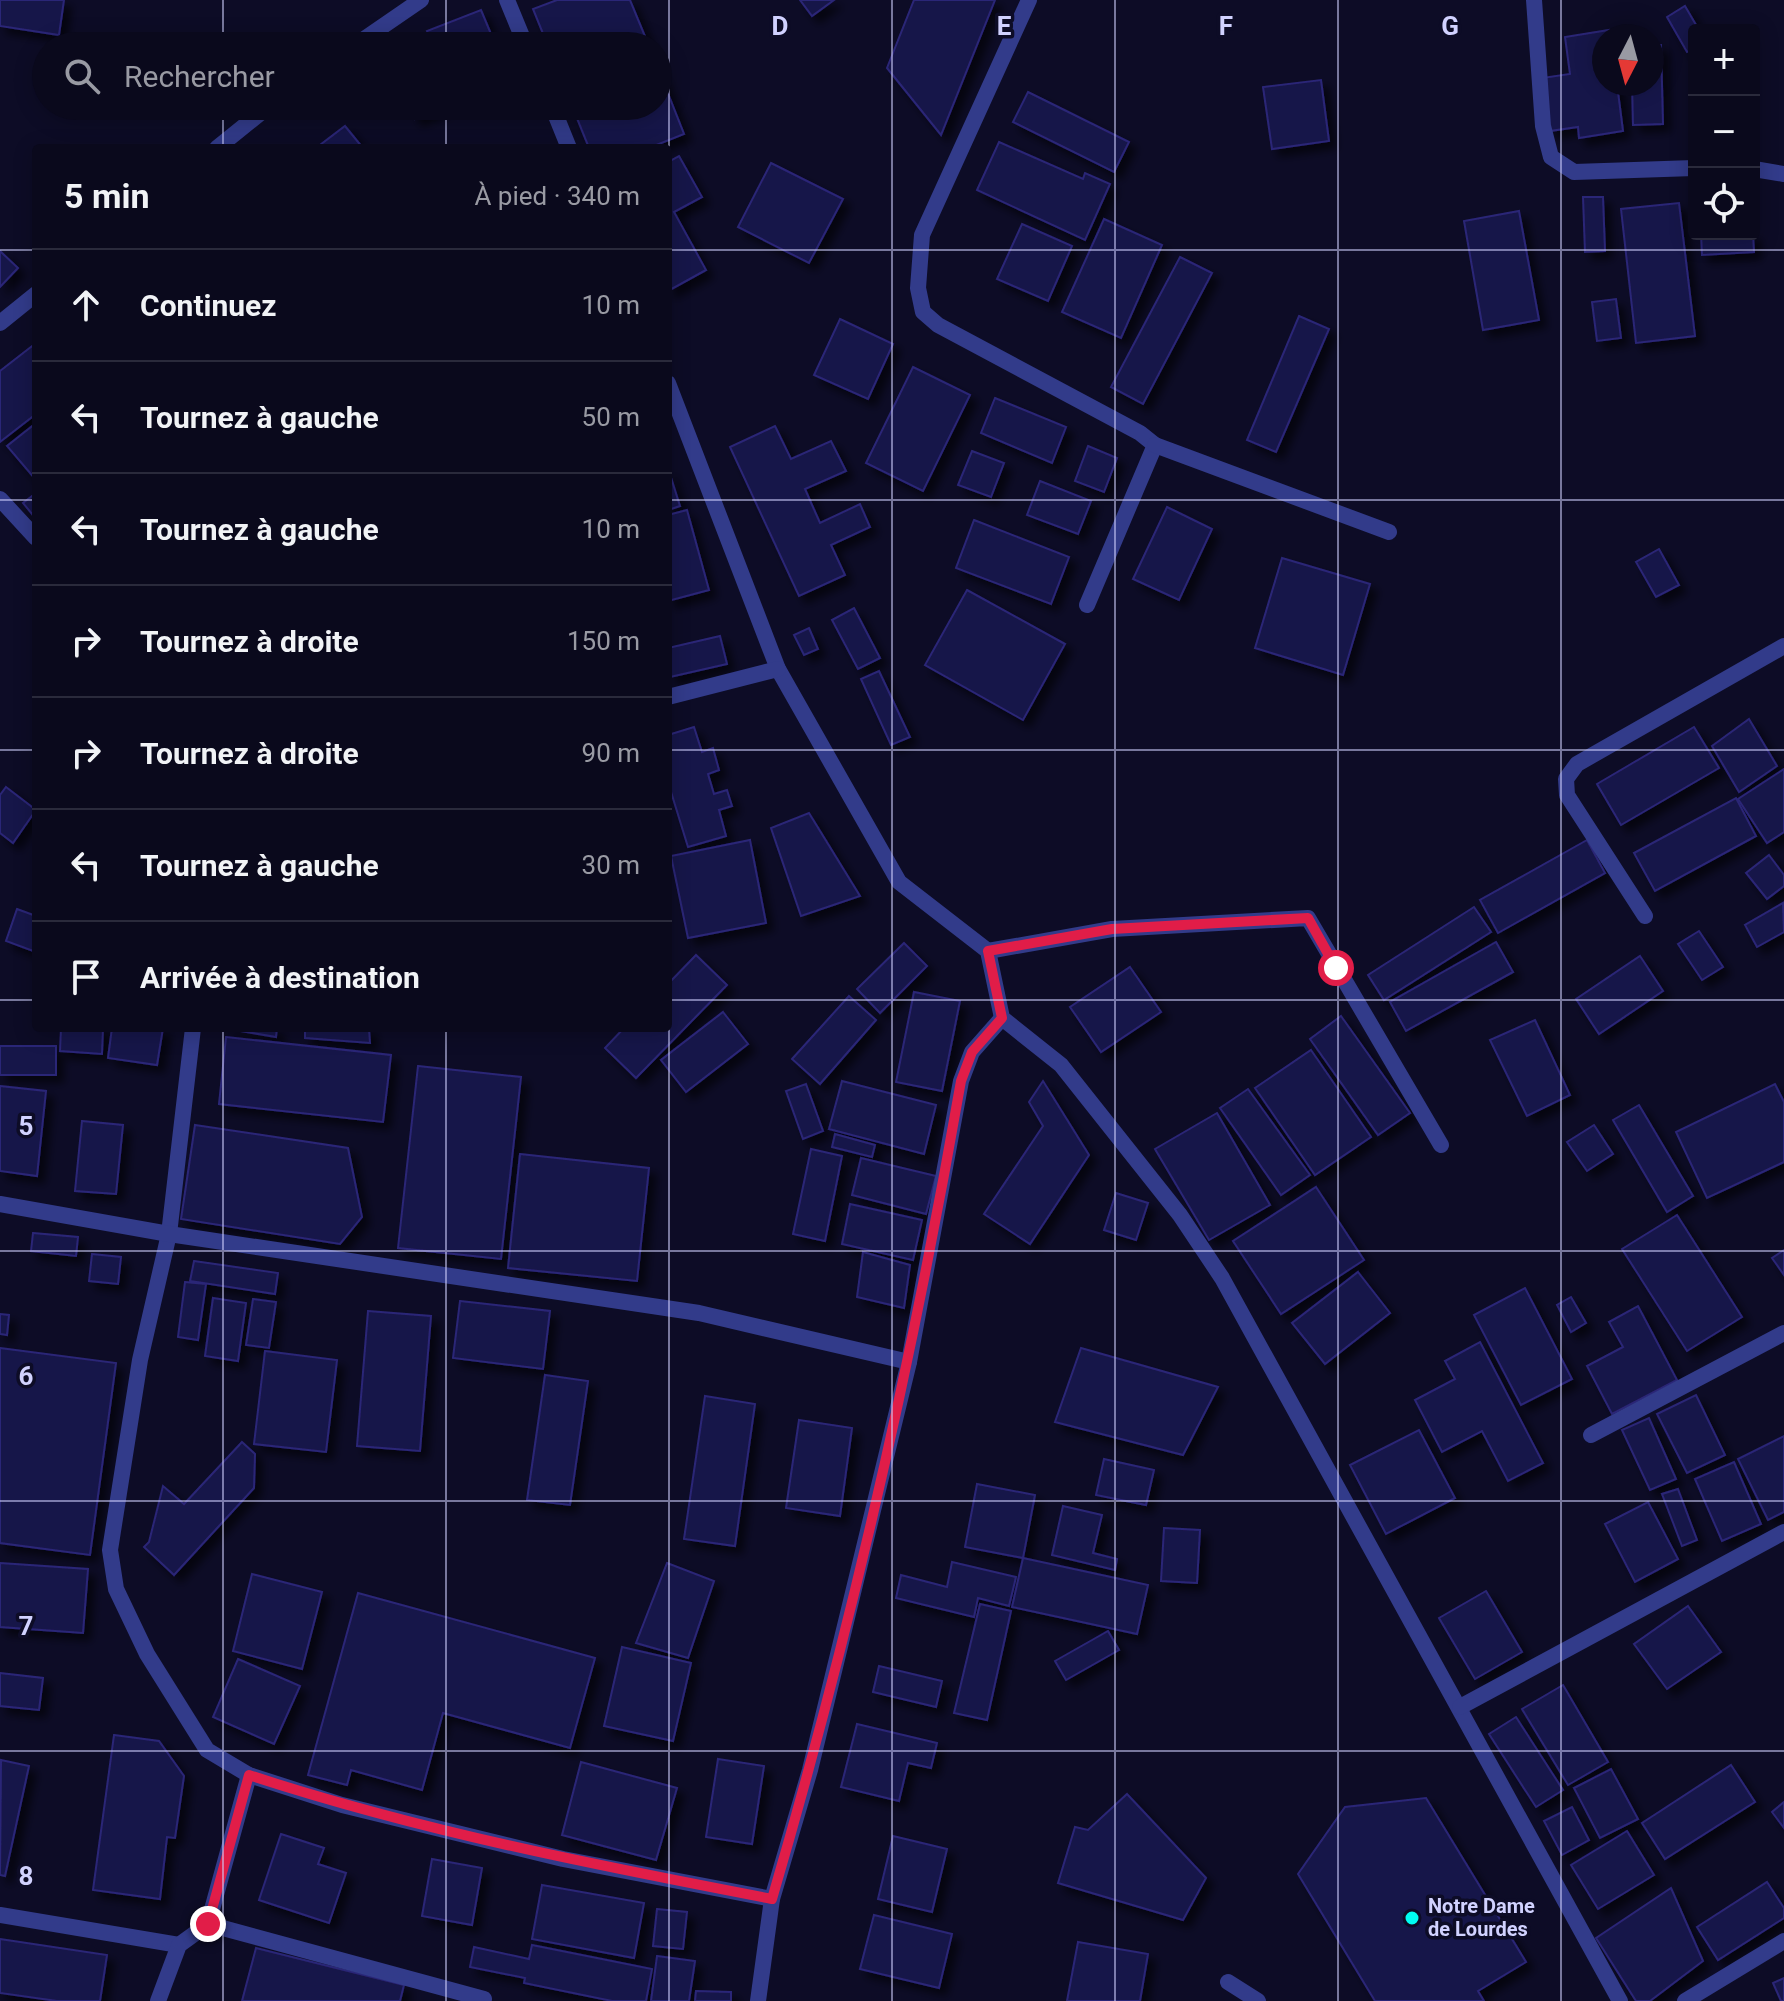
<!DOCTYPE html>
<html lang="fr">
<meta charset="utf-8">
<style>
:root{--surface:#0a091c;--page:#181729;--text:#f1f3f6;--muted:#999aa3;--line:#2a2a3b}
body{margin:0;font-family:Roboto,sans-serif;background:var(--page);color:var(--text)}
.controls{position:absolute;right:24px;top:24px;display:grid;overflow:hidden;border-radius:8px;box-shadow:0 4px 20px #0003}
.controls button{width:72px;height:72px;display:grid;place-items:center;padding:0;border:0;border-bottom:2px solid var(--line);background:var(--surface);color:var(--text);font:40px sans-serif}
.compass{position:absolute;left:1592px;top:24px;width:72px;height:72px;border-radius:50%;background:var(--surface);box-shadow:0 4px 20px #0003;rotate:186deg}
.stop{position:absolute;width:24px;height:24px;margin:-18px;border:6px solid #e11d48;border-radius:50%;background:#fff}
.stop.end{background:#e11d48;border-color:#fff;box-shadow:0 2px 8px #0008}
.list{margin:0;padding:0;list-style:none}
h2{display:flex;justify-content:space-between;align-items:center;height:104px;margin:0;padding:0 32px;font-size:34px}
h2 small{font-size:26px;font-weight:400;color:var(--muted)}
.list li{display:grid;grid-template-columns:52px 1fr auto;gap:24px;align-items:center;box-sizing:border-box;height:112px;padding:0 32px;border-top:2px solid var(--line)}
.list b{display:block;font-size:30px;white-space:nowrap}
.list em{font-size:26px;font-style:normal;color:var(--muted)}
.icon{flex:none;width:44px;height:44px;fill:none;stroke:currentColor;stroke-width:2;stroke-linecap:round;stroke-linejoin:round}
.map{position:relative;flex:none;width:1784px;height:2001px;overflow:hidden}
.search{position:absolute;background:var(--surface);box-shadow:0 4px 20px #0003;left:32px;top:32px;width:640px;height:88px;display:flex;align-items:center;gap:20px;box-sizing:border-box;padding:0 28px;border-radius:44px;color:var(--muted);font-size:30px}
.panel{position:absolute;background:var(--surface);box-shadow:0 4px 20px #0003;left:32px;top:144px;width:640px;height:888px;border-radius:8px}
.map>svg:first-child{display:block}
</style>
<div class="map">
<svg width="1784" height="2001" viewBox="0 0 1784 2001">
<defs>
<filter id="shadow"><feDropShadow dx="7" dy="7" stdDeviation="4" flood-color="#0009"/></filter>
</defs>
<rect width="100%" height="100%" fill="#0d0c26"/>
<g fill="#191649" stroke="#2b2677" stroke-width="2" filter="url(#shadow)">
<polygon points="0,0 64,0 59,35 0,26"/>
<polygon points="557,0 630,0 649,46 548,46 533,9"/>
<polygon points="800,0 834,0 812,16"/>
<polygon points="914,0 995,0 941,135 887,68"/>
<polygon points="1685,6 1699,30 1694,30 1694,48 1687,52 1667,17"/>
<polygon points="481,10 496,46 433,46 427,31"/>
<polygon points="1609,30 1610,36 1604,36 1604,84 1617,84 1623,131 1579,138 1578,127 1550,131 1542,78 1570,74 1565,37"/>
<polygon points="1652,45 1661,45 1663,124 1633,125 1632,84 1652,84"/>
<polygon points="658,68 684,134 649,148 589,148 572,106 658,106"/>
<polygon points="1321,80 1329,141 1272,149 1263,87"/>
<polygon points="1028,92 1129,142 1114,172 1013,122"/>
<polygon points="410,106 443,106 443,107 415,119"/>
<polygon points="345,126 363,148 316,148"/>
<polygon points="999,142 1083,179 1085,173 1110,184 1085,240 977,190"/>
<polygon points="679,156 702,197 674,212 706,270 668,291 668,162"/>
<polygon points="771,163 843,199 809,263 738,227"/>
<polygon points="1583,197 1603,197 1605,251 1585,252"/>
<polygon points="1679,203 1695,336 1636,343 1621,209"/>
<polygon points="1519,211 1539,320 1483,330 1464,221"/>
<polygon points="1104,219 1162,245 1121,338 1062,312"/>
<polygon points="1022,224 1072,246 1048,301 997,279"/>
<polygon points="1701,234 1753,234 1754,252 1702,255"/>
<polygon points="0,251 18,268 0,287"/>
<polygon points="1180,257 1212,273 1143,404 1111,387"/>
<polygon points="1616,299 1621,338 1597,341 1592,302"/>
<polygon points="1299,316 1329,329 1276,452 1247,440"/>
<polygon points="840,319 893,344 868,399 814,375"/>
<polygon points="36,343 36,414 0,442 0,371"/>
<polygon points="913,367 970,395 923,491 866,463"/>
<polygon points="995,398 1066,427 1052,463 981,433"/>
<polygon points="36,423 36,480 7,446"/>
<polygon points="775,426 791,459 831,441 846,471 805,489 820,523 860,504 870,527 831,545 845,575 799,596 730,447"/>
<polygon points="1088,446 1117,458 1104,492 1075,481"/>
<polygon points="972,451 1004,463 991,497 958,485"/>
<polygon points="668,468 680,506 668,510"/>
<polygon points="1040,481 1091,501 1078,534 1027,515"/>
<polygon points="36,493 36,519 23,503"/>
<polygon points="1167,507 1212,529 1179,600 1133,579"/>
<polygon points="687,510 709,590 668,601 668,515"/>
<polygon points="974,520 1069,557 1051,604 956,568"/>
<polygon points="1659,549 1679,585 1656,597 1636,562"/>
<polygon points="1282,558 1370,584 1343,675 1255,648"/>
<polygon points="967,590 1065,644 1023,720 925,665"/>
<polygon points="854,608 880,658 858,669 832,620"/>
<polygon points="809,628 818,649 804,655 794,635"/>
<polygon points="720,636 727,664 670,677 668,648"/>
<polygon points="879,671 910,737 891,745 861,679"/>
<polygon points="1749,719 1777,766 1739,792 1712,746"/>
<polygon points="694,727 702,752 713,748 719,770 708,774 714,794 727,790 732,806 719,810 726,836 688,847 668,782 668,735"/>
<polygon points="1694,727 1719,768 1621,825 1597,784"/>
<polygon points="1784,769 1784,832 1767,843 1738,799"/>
<polygon points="6,787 36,810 13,843 0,833 0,795"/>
<polygon points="1736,798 1756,836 1655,891 1634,853"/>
<polygon points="809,813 860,896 801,916 771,828"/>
<polygon points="750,840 766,923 688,938 671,856"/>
<polygon points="1587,840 1605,873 1498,933 1480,900"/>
<polygon points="1769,855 1784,875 1784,886 1767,899 1746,873"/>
<polygon points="1783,903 1784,932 1757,947 1745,925"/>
<polygon points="1474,907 1491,932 1384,1000 1368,975"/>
<polygon points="17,909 36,916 36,952 6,941"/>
<polygon points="1699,931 1723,967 1702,980 1678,944"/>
<polygon points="1496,942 1513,972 1406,1031 1390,1002"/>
<polygon points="904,943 927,966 880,1013 857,989"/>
<polygon points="696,955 727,985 636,1078 605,1048 624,1028 668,1028 668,984"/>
<polygon points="1640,956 1663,991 1599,1034 1576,999"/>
<polygon points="1130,967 1161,1012 1101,1052 1070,1007"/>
<polygon points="914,992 960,1001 942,1091 896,1082"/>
<polygon points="849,996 876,1020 820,1084 792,1059"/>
<polygon points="723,1012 748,1044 686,1092 661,1060"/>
<polygon points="1341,1016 1410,1113 1378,1135 1310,1039"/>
<polygon points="1535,1020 1570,1095 1527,1116 1490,1040"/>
<polygon points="61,1028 103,1028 102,1054 60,1051"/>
<polygon points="112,1028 163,1028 157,1065 108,1058"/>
<polygon points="223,1028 277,1028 276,1037"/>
<polygon points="305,1028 369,1028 370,1043 305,1038"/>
<polygon points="226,1037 391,1055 383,1122 219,1104"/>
<rect x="0" y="1046" width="56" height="29"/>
<polygon points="1311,1050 1371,1137 1315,1175 1255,1088"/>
<polygon points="418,1066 521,1077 501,1259 398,1248"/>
<polygon points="842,1081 936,1105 924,1154 829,1129"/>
<polygon points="1043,1081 1089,1155 1030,1244 984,1214 1043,1126 1029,1102"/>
<polygon points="806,1084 823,1131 803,1139 786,1091"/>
<polygon points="1775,1084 1784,1102 1784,1162 1707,1198 1676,1132"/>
<polygon points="0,1086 46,1091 37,1176 0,1171"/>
<polygon points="1248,1089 1310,1175 1281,1195 1220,1108"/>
<polygon points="1639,1105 1693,1196 1667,1212 1613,1120"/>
<polygon points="1217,1113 1270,1205 1209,1240 1155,1149"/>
<polygon points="82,1121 123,1125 116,1194 75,1191"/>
<polygon points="195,1125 348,1148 362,1217 340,1244 181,1219"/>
<polygon points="1594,1125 1613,1154 1587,1171 1567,1142"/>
<polygon points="835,1134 875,1145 872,1157 832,1147"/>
<polygon points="811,1149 842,1156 825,1241 793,1234"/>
<polygon points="520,1154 649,1168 637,1281 508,1268"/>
<polygon points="861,1158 936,1176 926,1214 852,1195"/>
<polygon points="1316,1187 1364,1260 1281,1314 1233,1241"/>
<polygon points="1116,1193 1148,1203 1136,1240 1104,1230"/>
<polygon points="850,1204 922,1220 913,1260 842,1244"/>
<polygon points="1677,1215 1742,1317 1687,1351 1622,1249"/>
<polygon points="33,1233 78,1237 76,1256 31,1251"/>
<polygon points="1784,1250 1784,1275 1772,1258"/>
<polygon points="863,1252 910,1265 904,1308 857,1297"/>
<polygon points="92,1254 121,1257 118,1284 89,1281"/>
<polygon points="194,1261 278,1273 275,1294 190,1281"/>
<polygon points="1358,1272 1390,1313 1325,1364 1292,1323"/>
<polygon points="185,1282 206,1284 198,1340 178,1337"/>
<polygon points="1525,1288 1572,1379 1521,1405 1474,1315"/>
<polygon points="1571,1297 1586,1323 1571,1332 1557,1305"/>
<polygon points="213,1298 246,1303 238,1361 205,1356"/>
<polygon points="253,1299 276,1302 269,1348 246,1345"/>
<polygon points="460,1301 550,1311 543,1369 453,1358"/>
<polygon points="1638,1306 1677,1380 1612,1414 1587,1366 1623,1347 1609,1322"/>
<polygon points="368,1311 431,1316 420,1451 357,1446"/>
<polygon points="0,1314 9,1315 7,1335 0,1334"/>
<polygon points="1480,1342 1543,1463 1508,1481 1482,1431 1442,1452 1415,1400 1455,1379 1445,1361"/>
<polygon points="0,1348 116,1363 90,1555 0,1543"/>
<polygon points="1081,1348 1218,1387 1183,1455 1055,1422"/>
<polygon points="265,1351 337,1360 326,1452 254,1444"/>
<polygon points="545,1375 588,1381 570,1505 527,1500"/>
<polygon points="1696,1395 1725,1455 1687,1473 1657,1414"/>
<polygon points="705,1396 755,1404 735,1546 684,1539"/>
<polygon points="1649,1418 1676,1479 1650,1490 1622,1430"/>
<polygon points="799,1420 852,1428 840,1516 786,1508"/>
<polygon points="1419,1430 1455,1498 1386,1534 1350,1465"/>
<polygon points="1784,1436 1784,1512 1768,1520 1738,1459"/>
<polygon points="242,1442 255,1454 254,1488 174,1575 144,1547 149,1542 163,1486 184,1504"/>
<polygon points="1104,1459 1154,1470 1146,1505 1096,1495"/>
<polygon points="1734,1462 1761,1524 1722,1541 1695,1479"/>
<polygon points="977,1484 1035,1495 1023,1558 965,1547"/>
<polygon points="1678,1489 1697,1540 1682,1546 1662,1494"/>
<polygon points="1648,1502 1678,1559 1635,1582 1605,1524"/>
<polygon points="1063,1506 1102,1515 1093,1553 1117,1559 1115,1570 1052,1555"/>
<polygon points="1164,1528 1200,1530 1197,1583 1161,1581"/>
<polygon points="1023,1558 1148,1585 1137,1634 1012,1607"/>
<polygon points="952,1562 1016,1577 1009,1606 978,1598 974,1617 896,1598 901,1575 947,1587"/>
<polygon points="0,1563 88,1569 83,1633 0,1627"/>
<polygon points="667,1563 714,1581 688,1658 636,1643"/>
<polygon points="252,1574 322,1592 302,1669 233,1651"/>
<polygon points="1486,1591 1522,1652 1475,1679 1439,1618"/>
<polygon points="358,1593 595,1658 570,1748 443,1713 422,1790 351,1770 347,1785 308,1775"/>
<polygon points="980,1604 1011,1611 987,1720 954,1713"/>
<polygon points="1688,1606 1721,1652 1667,1689 1634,1644"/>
<polygon points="1108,1631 1119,1650 1066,1680 1055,1661"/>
<polygon points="622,1647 691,1663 673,1741 604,1726"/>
<polygon points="238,1659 300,1686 274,1744 213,1717"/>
<polygon points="879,1666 942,1681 936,1707 873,1692"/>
<polygon points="0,1673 43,1678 39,1710 0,1706"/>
<polygon points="1563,1685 1608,1762 1568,1785 1522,1709"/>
<polygon points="1516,1717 1563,1790 1536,1807 1489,1734"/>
<polygon points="857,1724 937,1743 931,1768 908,1763 899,1801 841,1787"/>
<polygon points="114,1735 159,1741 184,1776 175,1838 167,1837 160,1899 93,1890"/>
<polygon points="718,1759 764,1766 752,1844 706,1837"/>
<polygon points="1,1760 29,1766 5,1876 0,1875"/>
<polygon points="581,1762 677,1788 656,1860 562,1835"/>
<polygon points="1731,1765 1755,1802 1665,1859 1642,1823"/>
<polygon points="1611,1769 1638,1819 1600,1838 1574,1788"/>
<polygon points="1127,1794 1206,1878 1183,1920 1058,1883 1075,1827 1088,1830"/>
<polygon points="1426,1798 1526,1962 1478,1991 1484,2001 1375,2001 1298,1874 1345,1807"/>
<polygon points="1784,1802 1784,1828 1772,1812"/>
<polygon points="1572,1807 1589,1840 1562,1855 1544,1821"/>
<polygon points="1627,1831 1654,1875 1598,1909 1571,1865"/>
<polygon points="281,1834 324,1848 318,1864 346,1873 329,1923 259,1900"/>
<polygon points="893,1836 947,1849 932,1912 878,1899"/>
<polygon points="432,1859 482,1868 472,1925 422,1916"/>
<polygon points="1767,1882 1784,1908 1784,1918 1718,1960 1697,1927"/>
<polygon points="542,1885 644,1903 634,1958 532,1939"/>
<polygon points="1671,1888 1703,1961 1650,2001 1636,2001 1596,1938"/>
<polygon points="657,1909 687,1912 683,1949 653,1946"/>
<polygon points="874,1915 952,1934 939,1988 860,1969"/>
<polygon points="0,1939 107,1955 100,2001 57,2001 0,1993"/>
<polygon points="1078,1942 1148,1954 1140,2001 1067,2001"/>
<polygon points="532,1945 652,1969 646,2001 612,2001 524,1983 525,1978 470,1967 474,1947 529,1959"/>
<polygon points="256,1948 404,1985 400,2001 242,2001"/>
<polygon points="657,1956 695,1961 689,2001 651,2001"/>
<polygon points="1784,1978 1784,2001 1781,2001 1773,1983"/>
<polygon points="696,1991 731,1992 731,2001 695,2001"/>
</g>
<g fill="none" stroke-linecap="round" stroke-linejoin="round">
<polyline stroke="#323b8a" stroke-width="16" points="1228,1982 1258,2001"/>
<g stroke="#323b8a" stroke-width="16">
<polyline points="507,0 526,46"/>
<polyline points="1029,0 922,235 918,288 923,312 938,325 1140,433 1155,445 1087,605"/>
<polyline points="1534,0 1543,126 1551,157 1574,172 1694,168"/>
<polyline points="354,46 421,0"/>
<polyline points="552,106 569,148"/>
<polyline points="217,148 269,106"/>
<polyline points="1754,169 1784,174"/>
<polyline points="0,323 36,294"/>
<polyline points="668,383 778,669 899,882 988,951 1002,1018 1061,1065 1180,1215 1222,1278 1620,2001"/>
<polyline points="1155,445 1389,532"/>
<polyline points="0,499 36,538"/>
<polyline points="668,697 778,669"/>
<polyline points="1645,916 1567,795 1566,779 1577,764 1784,646"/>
<polyline points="988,951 1112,929 1308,918 1441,1145"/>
<polyline points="193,1028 169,1234 140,1360 110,1550 116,1589 147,1654 207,1750 249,1775 342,1805 563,1859 772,1899"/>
<polyline points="0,1204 169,1234 699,1313 909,1362"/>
<polyline points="1591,1435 1784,1333"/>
<polyline points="1460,1707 1784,1532"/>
<polyline points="0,1915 179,1945"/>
<polyline points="208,1924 484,1999"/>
<polyline points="158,2001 179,1945 208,1924 249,1775"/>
<polyline points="758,2001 772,1899 810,1770 909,1362 961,1081 972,1052 1002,1018"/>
<polyline points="1685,2001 1784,1941"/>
</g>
</g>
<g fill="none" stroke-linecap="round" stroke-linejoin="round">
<path stroke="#e11d48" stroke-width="10" d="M208,1924L249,1775C420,1831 595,1865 772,1899C851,1630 913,1357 961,1081L972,1052L1002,1018L988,951L1112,929L1308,918L1336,968"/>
</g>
<path fill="none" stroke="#d1d2ff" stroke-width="2" stroke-opacity="0.55" d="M223,0V46M446,0V46M669,0V2001M892,0V2001M1115,0V2001M1338,0V2001M1561,0V2001M223,106V148M446,106V148M0,250H36M668,250H1784M0,500H36M668,500H1784M0,750H36M668,750H1784M0,1000H36M668,1000H1784M223,1028V2001M446,1028V2001M0,1251H1784M0,1501H1784M0,1751H1784"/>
<circle fill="#00fcf2" stroke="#0d0c26" stroke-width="3" cx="1412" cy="1918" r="8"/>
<g text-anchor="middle" stroke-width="7" stroke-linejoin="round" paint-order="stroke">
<g font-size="20" font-weight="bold" fill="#d1d2ff" stroke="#0d0c26" text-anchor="start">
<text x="1428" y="1913">Notre Dame<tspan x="1428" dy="23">de Lourdes</tspan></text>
</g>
</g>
<g font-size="26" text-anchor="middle" font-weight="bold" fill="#d1d2ff" stroke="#0d0c26" stroke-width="7" stroke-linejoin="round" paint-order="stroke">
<text x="780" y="35">D</text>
<text x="1004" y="35">E</text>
<text x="1226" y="35">F</text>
<text x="1450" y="35">G</text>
<text x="26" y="1135">5</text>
<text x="26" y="1385">6</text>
<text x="26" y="1635">7</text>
<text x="26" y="1885">8</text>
</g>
</svg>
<div class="controls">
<button>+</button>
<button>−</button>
<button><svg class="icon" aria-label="locate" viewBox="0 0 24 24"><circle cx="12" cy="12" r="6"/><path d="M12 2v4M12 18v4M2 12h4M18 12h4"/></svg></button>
</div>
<svg class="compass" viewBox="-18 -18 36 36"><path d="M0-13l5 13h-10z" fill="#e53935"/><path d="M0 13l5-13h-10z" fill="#999aa3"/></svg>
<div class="stop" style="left:1336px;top:968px"></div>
<div class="stop end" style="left:208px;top:1924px"></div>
<div class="search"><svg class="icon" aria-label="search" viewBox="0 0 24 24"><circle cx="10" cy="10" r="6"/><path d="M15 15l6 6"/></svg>Rechercher</div>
<section class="panel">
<h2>5 min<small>À pied · 340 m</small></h2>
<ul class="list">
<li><svg class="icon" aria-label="ahead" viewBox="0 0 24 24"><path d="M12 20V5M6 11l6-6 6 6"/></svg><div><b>Continuez</b></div><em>10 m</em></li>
<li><svg class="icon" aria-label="left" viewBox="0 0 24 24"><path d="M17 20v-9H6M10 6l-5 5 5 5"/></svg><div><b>Tournez à gauche</b></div><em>50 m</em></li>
<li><svg class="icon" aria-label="left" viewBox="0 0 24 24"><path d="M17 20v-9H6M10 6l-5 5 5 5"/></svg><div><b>Tournez à gauche</b></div><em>10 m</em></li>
<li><svg class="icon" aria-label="right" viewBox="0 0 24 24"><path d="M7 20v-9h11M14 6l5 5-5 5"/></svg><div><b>Tournez à droite</b></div><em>150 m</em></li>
<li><svg class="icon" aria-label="right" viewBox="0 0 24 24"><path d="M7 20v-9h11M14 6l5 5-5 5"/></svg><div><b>Tournez à droite</b></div><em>90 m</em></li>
<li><svg class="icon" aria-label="left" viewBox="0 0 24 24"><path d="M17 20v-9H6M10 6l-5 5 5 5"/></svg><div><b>Tournez à gauche</b></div><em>30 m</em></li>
<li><svg class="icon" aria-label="arrive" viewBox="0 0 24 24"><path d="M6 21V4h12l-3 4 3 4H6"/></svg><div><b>Arrivée à destination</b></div></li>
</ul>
</section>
</div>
